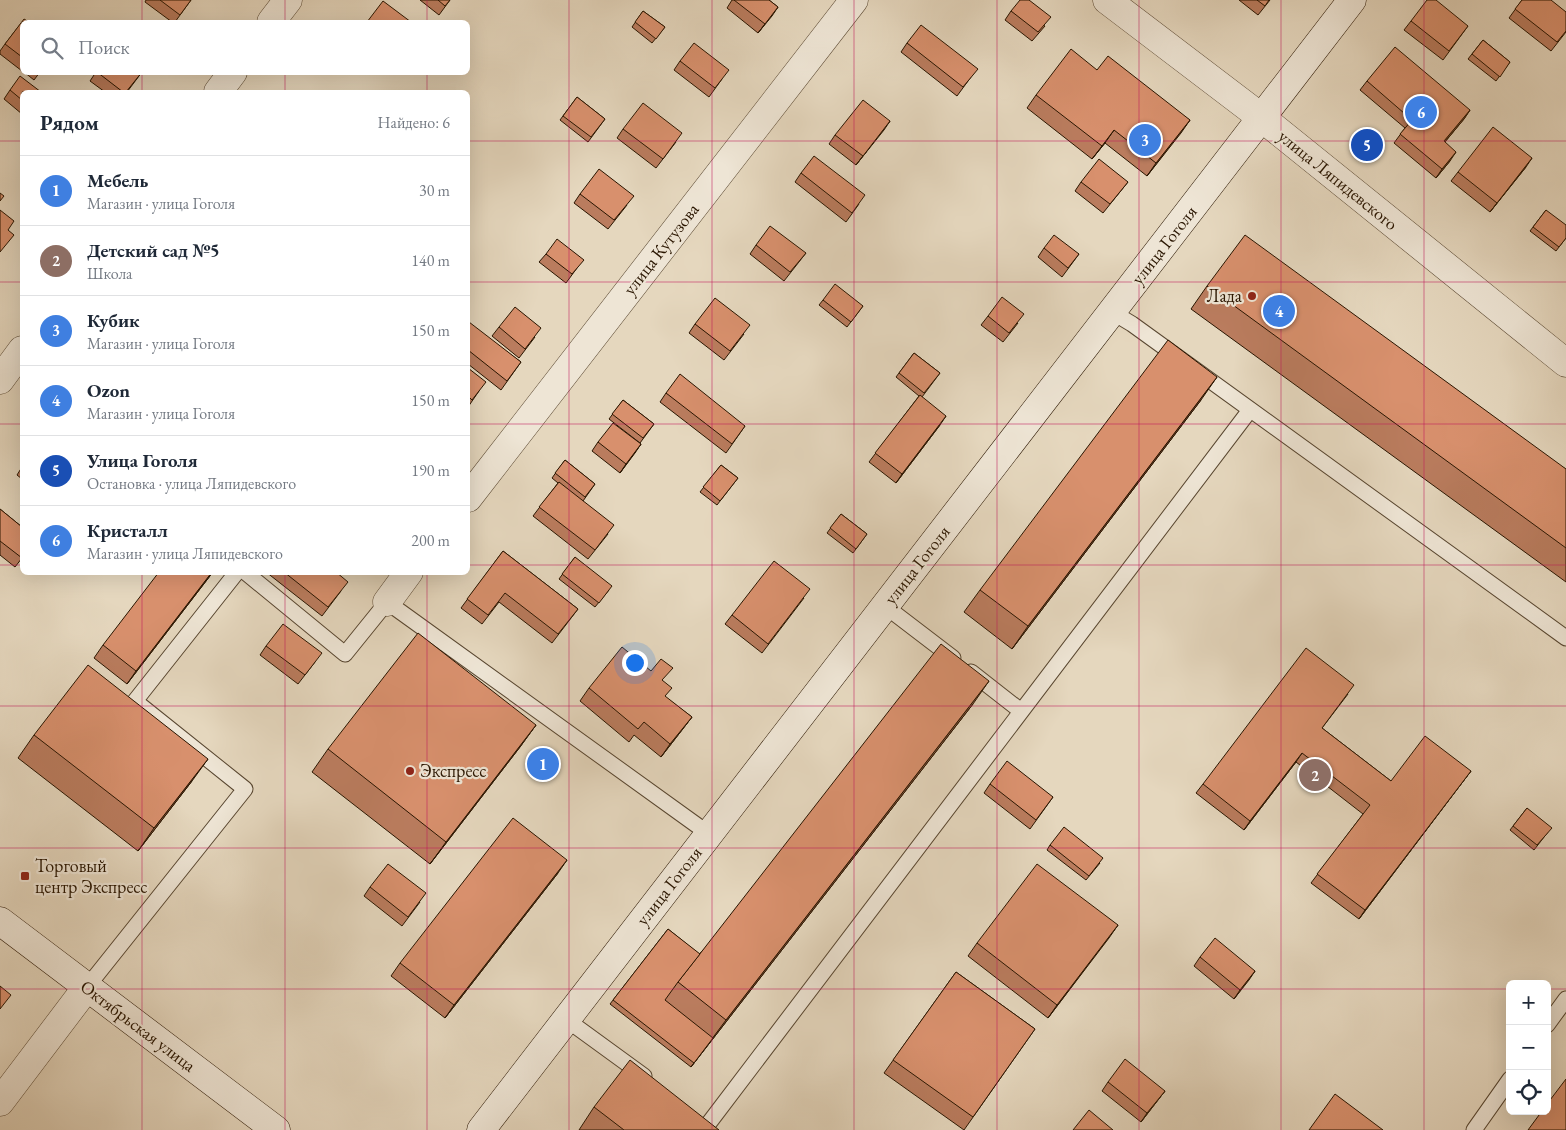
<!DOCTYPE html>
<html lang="ru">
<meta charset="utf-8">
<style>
:root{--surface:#fff;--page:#f2f2f3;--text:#1f2937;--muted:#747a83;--line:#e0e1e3;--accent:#db2777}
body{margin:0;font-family:"EB Garamond",serif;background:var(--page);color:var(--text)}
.controls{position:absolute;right:15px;bottom:15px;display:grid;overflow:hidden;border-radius:8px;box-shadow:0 5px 20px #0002}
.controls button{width:45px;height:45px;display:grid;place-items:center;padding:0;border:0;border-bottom:1px solid var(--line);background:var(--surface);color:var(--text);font:25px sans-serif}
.you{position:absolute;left:634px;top:662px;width:18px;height:18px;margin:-12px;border:4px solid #fff;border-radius:50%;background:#1a73e8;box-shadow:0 0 0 8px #1a73e833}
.badge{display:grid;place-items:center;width:32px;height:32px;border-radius:50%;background:var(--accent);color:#fff;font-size:16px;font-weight:700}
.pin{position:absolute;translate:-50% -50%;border:2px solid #fff;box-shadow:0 1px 5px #0006}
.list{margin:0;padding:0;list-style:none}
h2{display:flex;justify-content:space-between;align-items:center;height:65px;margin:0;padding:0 20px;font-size:21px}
h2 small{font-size:16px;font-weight:400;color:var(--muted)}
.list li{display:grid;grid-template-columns:32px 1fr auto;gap:15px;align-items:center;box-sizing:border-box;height:70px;padding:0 20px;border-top:1px solid var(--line)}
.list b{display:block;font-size:19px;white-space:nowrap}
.list p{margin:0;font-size:16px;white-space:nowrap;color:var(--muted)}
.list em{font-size:16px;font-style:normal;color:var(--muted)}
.icon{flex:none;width:28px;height:28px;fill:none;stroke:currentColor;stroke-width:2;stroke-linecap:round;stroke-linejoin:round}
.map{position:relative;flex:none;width:1566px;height:1130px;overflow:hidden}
.search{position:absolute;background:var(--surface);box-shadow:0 5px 20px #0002;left:20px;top:20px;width:450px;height:55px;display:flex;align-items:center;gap:12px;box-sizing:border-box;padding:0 18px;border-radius:8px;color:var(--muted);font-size:19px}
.panel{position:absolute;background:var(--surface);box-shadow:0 5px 20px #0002;left:20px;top:90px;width:450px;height:485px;border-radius:8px}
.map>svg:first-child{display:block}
</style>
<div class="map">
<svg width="1566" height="1130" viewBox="0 0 1566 1130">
<rect width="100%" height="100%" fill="#e5d7be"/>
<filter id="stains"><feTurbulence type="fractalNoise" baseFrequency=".004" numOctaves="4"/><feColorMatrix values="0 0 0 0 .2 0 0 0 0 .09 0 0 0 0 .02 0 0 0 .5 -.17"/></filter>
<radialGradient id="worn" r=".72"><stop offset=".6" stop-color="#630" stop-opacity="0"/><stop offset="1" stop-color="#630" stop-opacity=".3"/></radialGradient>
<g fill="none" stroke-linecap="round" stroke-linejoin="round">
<defs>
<g id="lane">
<polyline points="1112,312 1132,324 1566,638"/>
<polyline points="245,572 345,654 387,602 709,834"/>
<polyline points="885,606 953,658"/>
<polyline points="971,672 1021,711"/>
<polyline points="87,987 245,789 135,701 237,572"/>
<polyline points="567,1020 644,1076"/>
<polyline points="1547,1025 1566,999"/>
<polyline points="709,1123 1250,410"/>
<polyline points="1474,1130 1510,1079"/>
</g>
<g id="street">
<polyline points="1107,0 1262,118 1566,363"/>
<polyline points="271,22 288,0"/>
<polyline points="218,92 233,72"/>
<polyline points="0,380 22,350"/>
<polyline points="468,498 854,0"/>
<polyline points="387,602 409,572"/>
<polyline points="0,1102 87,987"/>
</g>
<g id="secondary">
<polyline points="0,921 276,1130"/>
<polyline points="481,1130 1352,0"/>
</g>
</defs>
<use href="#lane" stroke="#584630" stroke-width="17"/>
<use href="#street" stroke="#584630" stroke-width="29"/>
<use href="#secondary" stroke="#291500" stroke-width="29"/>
<use href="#lane" stroke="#eee5d5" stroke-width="15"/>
<use href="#street" stroke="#eee5d5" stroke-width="28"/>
<use href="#secondary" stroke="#eee5d5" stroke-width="28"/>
</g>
<g fill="#ba7c5e" stroke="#291500">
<polygon points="146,0 191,0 175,22 172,22 145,2"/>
<polygon points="420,0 450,0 439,15"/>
<polygon points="732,0 769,0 778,7 758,33 727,8"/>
<polygon points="1239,0 1270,0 1258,15"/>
<polygon points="1522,0 1566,32 1551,51 1509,18"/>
<polygon points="643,11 665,27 652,43 632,27"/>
<polygon points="1011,11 1045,26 1032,41 1005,20"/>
<polygon points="1411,21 1468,26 1443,60 1404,30"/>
<polygon points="22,22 22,71 0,54 0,51 5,44"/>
<polygon points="1483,40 1510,62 1496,81 1468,59"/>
<polygon points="907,43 971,77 957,96 901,52"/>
<polygon points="680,61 722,79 709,97 674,70"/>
<polygon points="1097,70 1190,120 1147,176 1105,143 1092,159 1027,108 1036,95"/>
<polygon points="24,72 40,72 34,80"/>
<polygon points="96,72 142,72 127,92 105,92 90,81"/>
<polygon points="1367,81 1470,110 1464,119 1445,142 1450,161 1436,178 1394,143 1405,128 1360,90"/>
<polygon points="10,90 22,92 22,114 4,99"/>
<polygon points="577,97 605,119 588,142 560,120"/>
<polygon points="890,121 856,165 829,144 835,135"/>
<polygon points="623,129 676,142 656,168 617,138"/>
<polygon points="1526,167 1490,212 1451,181 1458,172"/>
<polygon points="801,173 859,204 846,222 795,182"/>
<polygon points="1081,182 1128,182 1103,213 1075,191"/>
<polygon points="580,194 627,205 608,229 574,203"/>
<polygon points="1546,210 1566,238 1556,251 1530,231"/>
<polygon points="756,245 806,253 784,281 750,254"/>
<polygon points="1044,248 1079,254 1062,277 1038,257"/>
<polygon points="546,254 577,268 566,283 539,262"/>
<polygon points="1207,286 1566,469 1566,582 1191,309"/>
<polygon points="823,300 863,306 847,327 819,305"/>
<polygon points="988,316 1018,323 1003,342 981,325"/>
<polygon points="468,324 521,362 501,390 468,364"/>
<polygon points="695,324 744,334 724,360 689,333"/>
<polygon points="499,327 535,337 519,358 492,336"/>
<polygon points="914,353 940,373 922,397 940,425 896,483 869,462 919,396 896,377"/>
<polygon points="468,368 479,391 468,407"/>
<polygon points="666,393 745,426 726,453 660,402"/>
<polygon points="623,400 654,424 640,443 609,419"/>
<polygon points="1201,400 1012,649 964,612 980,590"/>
<polygon points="598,442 641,444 620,473 592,451"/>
<polygon points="565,460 595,484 583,501 608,534 588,559 533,516 558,483 552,478"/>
<polygon points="721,465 738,478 717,505 700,492"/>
<polygon points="22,467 22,479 17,475"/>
<polygon points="0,509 22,527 22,558 15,567 0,555"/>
<polygon points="841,514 867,534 853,553 827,533"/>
<polygon points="503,551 578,609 552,643 499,602 482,624 461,608"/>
<polygon points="575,557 609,590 595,607 559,579"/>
<polygon points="213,572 127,684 94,658 103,645"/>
<polygon points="266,572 336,572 341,591 322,616"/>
<polygon points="804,598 762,653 725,624 732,615"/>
<polygon points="266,646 315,662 298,684 260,655"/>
<polygon points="663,681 665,697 692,717 682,730 661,757 634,735 629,742 580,701 589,688"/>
<polygon points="1348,694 1322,728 1391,781 1471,771 1359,919 1311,883 1363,814 1296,762 1244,830 1196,793 1203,784"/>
<polygon points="973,704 691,1067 610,1004 668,929 699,954"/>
<polygon points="536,725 520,747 430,864 312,772 328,749"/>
<polygon points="34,735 192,781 138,851 18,758"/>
<polygon points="990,784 1053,797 1030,829 984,793"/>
<polygon points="1527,808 1548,832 1534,850 1510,830"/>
<polygon points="1050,845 1100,863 1086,880 1047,850"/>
<polygon points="558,873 445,1018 391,976 400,963"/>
<polygon points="370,887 420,902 402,926 364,896"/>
<polygon points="1118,925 1048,1018 968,956 977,943"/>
<polygon points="1200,957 1255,971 1234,999 1194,966"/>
<polygon points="956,972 1035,1029 964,1130 884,1073"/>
<polygon points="1108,1082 1165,1091 1141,1122 1102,1091"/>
<polygon points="594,1107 719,1130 579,1130"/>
</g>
<g fill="#97654c" stroke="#291500">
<polygon points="778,7 772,16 758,33 765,24"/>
<polygon points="1470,110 1464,119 1438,150 1444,141"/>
<polygon points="1190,120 1181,133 1147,176 1156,163"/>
<polygon points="890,121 884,130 856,165 863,156"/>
<polygon points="1114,130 1105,143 1092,159 1102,146"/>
<polygon points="1456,152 1450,161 1436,178 1442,169"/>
<polygon points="1532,158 1526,167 1490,212"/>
<polygon points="1217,377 1201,400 1012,649 1028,626"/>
<polygon points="946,416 940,425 896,483 902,474"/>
<polygon points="641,444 635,453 620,473 626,464"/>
<polygon points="212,572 213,572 127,684 136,671"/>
<polygon points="989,681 973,704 691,1067 726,1020"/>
<polygon points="692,717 682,730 661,757 670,744"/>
<polygon points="536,725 520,747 430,864 446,842"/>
<polygon points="1302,753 1296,762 1244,830 1250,821"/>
<polygon points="208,759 192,781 138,851 154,828"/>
<polygon points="1471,771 1464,780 1359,919 1365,910"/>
<polygon points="567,860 558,873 445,1018 454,1005"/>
<polygon points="1118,925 1109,938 1048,1018 1057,1005"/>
<polygon points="1255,971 1249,980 1234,999 1240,990"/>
<polygon points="1165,1091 1158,1100 1141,1122 1147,1113"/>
</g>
<g fill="#d8906d" stroke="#291500">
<polygon points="160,0 191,0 180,15"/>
<polygon points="438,0 450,0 445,6"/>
<polygon points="734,0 769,0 778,7 765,24"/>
<polygon points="1020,0 1029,0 1051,17 1038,32 1011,11"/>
<polygon points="1257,0 1269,0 1265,6"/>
<polygon points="1427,0 1436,0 1468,26 1449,51 1411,21"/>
<polygon points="1522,0 1551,0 1566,12 1566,31 1557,42 1515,9"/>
<polygon points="383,1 411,22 367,22"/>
<polygon points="643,11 665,27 656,39 635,22"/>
<polygon points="24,19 29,22 22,22 22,57 5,44"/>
<polygon points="921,25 978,69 963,87 907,43"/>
<polygon points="1483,40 1510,62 1500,77 1472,54"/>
<polygon points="694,43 729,70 715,88 680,61"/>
<polygon points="1395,47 1470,110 1444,141 1456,152 1442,169 1400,134 1412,120 1367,81"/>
<polygon points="1071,49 1097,70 1108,56 1190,120 1156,163 1114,130 1102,146 1036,95"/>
<polygon points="97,72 142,72 126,92 123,92"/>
<polygon points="20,76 41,92 22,92 22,100 10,90"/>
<polygon points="577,97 605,119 591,137 563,116"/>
<polygon points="863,100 890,121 863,156 835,135"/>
<polygon points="643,103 682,133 663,159 623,129"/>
<polygon points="1493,127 1532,158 1497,203 1458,172"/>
<polygon points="814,156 865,195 852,213 801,173"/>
<polygon points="1099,159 1128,182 1110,204 1081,182"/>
<polygon points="599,169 634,196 614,220 580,194"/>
<polygon points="0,193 4,196 0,201"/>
<polygon points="0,210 14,221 8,230 14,235 0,252"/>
<polygon points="1546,210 1566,225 1566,238 1559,247 1533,227"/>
<polygon points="770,226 806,253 790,272 756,245"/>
<polygon points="1054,235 1079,254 1068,268 1044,248"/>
<polygon points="1245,235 1566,469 1566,548 1207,286"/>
<polygon points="557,239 584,260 572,274 546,254"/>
<polygon points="835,284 863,306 851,322 823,300"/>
<polygon points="1002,297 1024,314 1009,333 988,316"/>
<polygon points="715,298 750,325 730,351 695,324"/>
<polygon points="515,307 541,328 525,349 499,327"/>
<polygon points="469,322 521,362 507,381 468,350 468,324"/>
<polygon points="1168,340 1217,377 1028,626 980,590"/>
<polygon points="914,353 940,373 924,393 899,373"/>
<polygon points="468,368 486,382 472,400 468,396"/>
<polygon points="680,374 745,426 732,444 666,393"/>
<polygon points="920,395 946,416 902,474 875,453"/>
<polygon points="623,400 654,424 643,438 612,414"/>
<polygon points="613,423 641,444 626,464 598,442"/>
<polygon points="565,460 595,484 585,497 555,473"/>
<polygon points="721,465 738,478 720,501 703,487"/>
<polygon points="559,482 614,525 595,550 539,507"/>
<polygon points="0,509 22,527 22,558 0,541"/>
<polygon points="841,514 867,534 856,549 830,528"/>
<polygon points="503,551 578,609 558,634 505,593 488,615 467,599"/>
<polygon points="575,557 612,586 599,603 562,574"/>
<polygon points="774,561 810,589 768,644 732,615"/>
<polygon points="159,572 212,572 136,671 103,645"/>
<polygon points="284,572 336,572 348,582 328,607"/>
<polygon points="283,624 322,653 305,675 266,646"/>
<polygon points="418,633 536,725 446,842 328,749"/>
<polygon points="941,644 989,681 726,1020 678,982"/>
<polygon points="622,647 651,671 661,659 673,668 662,680 672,688 665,696 692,717 670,744 644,722 638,729 589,688"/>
<polygon points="1306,648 1354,685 1322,728 1391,781 1425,736 1471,771 1365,910 1317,874 1370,805 1302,753 1250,821 1203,784"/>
<polygon points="88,665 208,759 154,828 34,735"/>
<polygon points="1007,761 1053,797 1036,820 990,784"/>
<polygon points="1527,808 1552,828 1537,845 1513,826"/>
<polygon points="513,818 567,860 454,1005 400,963"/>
<polygon points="1064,827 1103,858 1089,876 1050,845"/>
<polygon points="388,864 426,893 408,917 370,887"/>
<polygon points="1037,864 1118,925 1057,1005 977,943"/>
<polygon points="668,929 700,954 678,982 665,1000 713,1038 694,1063 613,1000"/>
<polygon points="1215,938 1255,971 1240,990 1200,957"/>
<polygon points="956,972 1035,1029 973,1117 893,1060"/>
<polygon points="0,986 11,995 0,1009"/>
<polygon points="1125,1059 1165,1091 1147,1113 1108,1082"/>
<polygon points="630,1060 719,1130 624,1130 594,1107"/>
<polygon points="1566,1079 1566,1130 1528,1130 1542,1111 1547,1111 1547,1104"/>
<polygon points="1335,1094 1383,1130 1309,1130"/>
<polygon points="1089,1110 1113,1130 1073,1130"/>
</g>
<path fill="none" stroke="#c2185b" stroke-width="1" stroke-opacity="0.55" d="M142,0V22M285,0V22M427,0V22M569,0V1130M712,0V1130M854,0V1130M997,0V1130M1139,0V1130M1281,0V1130M1424,0V1130M142,72V92M285,72V92M427,72V92M0,141H22M468,141H1566M0,282H22M468,282H1566M0,424H22M468,424H1566M0,565H22M468,565H1566M142,572V1130M285,572V1130M427,572V1130M0,706H1566M0,848H1566M0,989H1510M1547,989H1566"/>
<g fill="#8f2418" stroke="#eee5d5" stroke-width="2">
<circle cx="1252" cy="296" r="5"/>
<circle cx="410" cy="771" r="5"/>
<rect x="20" y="871" width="10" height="10" rx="2.5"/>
</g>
<g text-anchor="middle" stroke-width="4.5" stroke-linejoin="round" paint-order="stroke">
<g font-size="18" fill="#291500" stroke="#eee5d5">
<text transform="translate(1338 180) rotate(39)" y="6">улица Ляпидевского</text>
<text transform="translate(1164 245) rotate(-52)" y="6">улица Гоголя</text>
<text transform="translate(661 249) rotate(-52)" y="6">улица Кутузова</text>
<text transform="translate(917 565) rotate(-52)" y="6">улица Гоголя</text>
<text transform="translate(669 886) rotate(-52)" y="6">улица Гоголя</text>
<text transform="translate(138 1026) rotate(37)" y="6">Октябрьская улица</text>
</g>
<g font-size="18" fill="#291500" stroke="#eee5d5" text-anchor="start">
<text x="1242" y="302" text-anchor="end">Лада</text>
<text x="420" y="777">Экспресс</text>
<text x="35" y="872">Торговый<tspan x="35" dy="21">центр Экспресс</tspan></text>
</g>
</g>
<rect width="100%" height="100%" filter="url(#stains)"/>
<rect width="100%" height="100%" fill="url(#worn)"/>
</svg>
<div class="controls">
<button>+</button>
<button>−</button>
<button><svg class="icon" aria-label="locate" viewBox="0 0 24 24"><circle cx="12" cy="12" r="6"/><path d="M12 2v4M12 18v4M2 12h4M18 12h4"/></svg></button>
</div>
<div class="you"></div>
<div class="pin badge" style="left:543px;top:764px;background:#3f7fe0">1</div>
<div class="pin badge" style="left:1315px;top:775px;background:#8d6e63">2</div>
<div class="pin badge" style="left:1145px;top:140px;background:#3f7fe0">3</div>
<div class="pin badge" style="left:1279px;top:311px;background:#3f7fe0">4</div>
<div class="pin badge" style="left:1367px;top:145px;background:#1a4fb4">5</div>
<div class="pin badge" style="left:1421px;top:112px;background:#3f7fe0">6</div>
<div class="search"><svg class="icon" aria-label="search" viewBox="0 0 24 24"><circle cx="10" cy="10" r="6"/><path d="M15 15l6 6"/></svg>Поиск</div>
<section class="panel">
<h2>Рядом<small>Найдено: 6</small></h2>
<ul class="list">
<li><span class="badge" style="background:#3f7fe0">1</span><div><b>Мебель</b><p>Магазин · улица Гоголя</p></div><em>30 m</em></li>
<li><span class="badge" style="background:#8d6e63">2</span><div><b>Детский сад №5</b><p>Школа</p></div><em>140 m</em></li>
<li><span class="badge" style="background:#3f7fe0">3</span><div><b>Кубик</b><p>Магазин · улица Гоголя</p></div><em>150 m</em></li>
<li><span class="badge" style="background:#3f7fe0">4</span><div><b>Ozon</b><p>Магазин · улица Гоголя</p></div><em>150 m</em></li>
<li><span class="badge" style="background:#1a4fb4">5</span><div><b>Улица Гоголя</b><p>Остановка · улица Ляпидевского</p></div><em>190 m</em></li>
<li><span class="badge" style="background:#3f7fe0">6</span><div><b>Кристалл</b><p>Магазин · улица Ляпидевского</p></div><em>200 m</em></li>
</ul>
</section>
</div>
